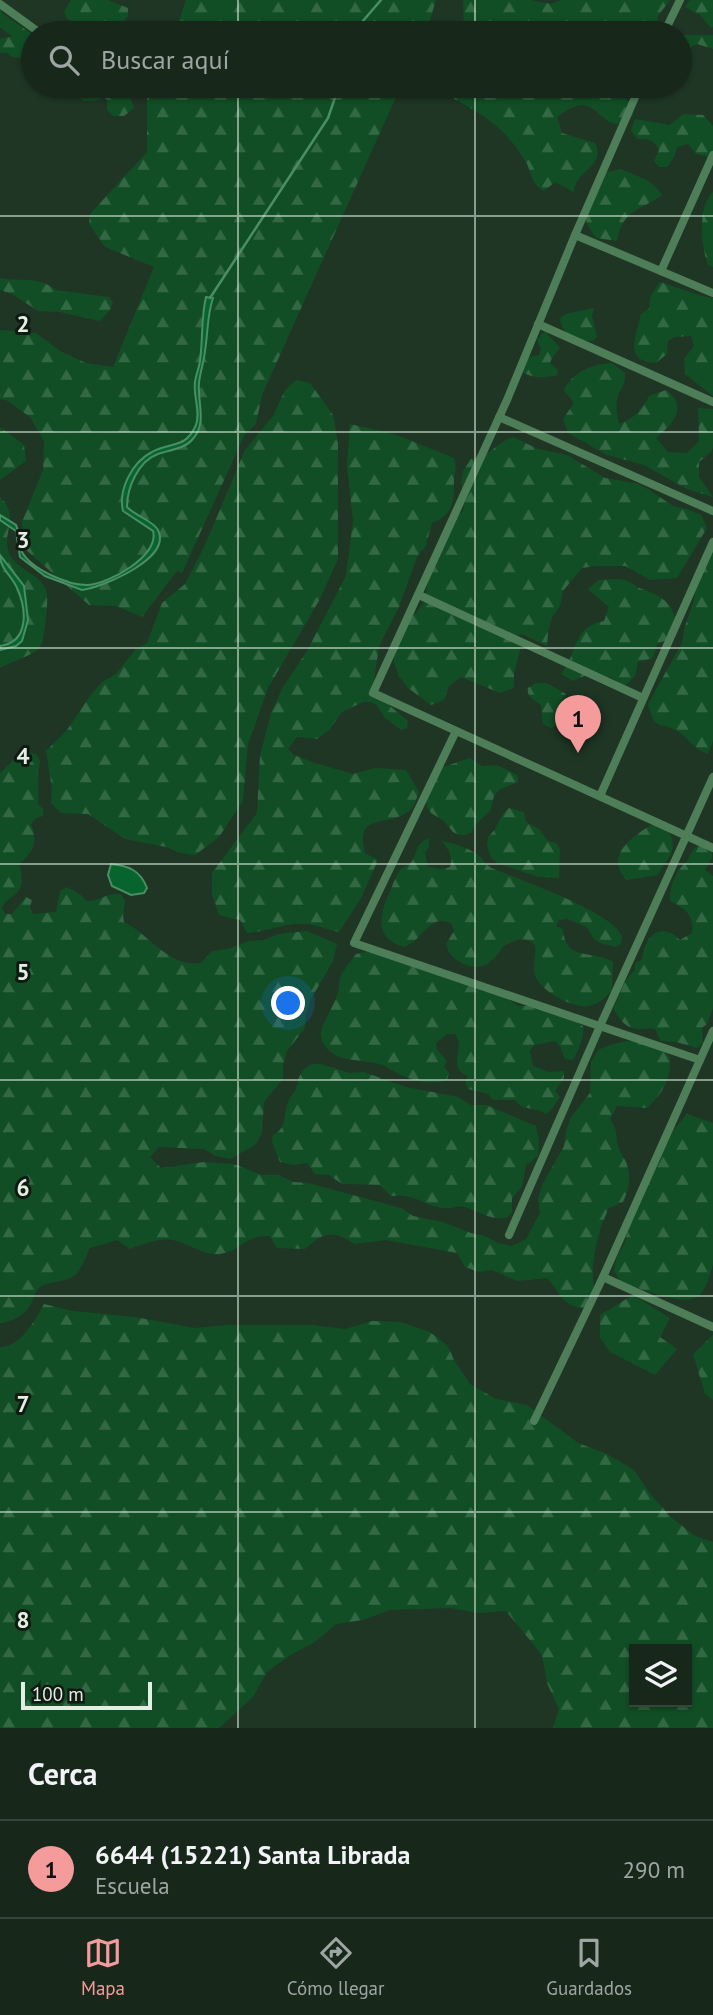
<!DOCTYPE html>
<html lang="es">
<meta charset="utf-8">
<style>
:root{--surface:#17281b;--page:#243428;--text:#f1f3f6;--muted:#9ea6a3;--line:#36443a;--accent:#f59b9c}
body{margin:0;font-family:"PT Sans",sans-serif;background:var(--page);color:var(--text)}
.controls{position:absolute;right:21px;bottom:21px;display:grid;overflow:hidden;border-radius:0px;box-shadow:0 2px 5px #0004}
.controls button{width:63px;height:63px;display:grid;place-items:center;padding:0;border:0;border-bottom:2px solid var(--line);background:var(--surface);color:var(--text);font:35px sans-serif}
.scale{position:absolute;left:21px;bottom:18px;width:131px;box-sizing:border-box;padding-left:7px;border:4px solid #e2f0e4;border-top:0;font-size:19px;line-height:24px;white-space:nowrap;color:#e2f0e4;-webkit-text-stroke:5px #101a12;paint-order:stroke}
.you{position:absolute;left:289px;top:1004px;width:24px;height:24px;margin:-18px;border:5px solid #fff;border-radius:50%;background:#1a73e8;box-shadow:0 0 0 10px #1a73e833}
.badge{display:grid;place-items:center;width:46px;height:46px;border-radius:50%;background:var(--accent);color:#111;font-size:23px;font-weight:700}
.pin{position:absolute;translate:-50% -58px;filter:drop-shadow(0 2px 4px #0008)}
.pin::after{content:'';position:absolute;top:37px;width:24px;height:21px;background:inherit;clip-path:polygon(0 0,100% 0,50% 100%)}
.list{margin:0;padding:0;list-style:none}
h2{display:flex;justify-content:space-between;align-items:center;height:91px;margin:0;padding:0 28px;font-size:30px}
h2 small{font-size:23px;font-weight:400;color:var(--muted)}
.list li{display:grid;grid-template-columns:46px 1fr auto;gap:21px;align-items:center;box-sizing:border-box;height:98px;padding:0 28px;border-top:2px solid var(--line)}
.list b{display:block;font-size:26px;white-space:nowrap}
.list p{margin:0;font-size:23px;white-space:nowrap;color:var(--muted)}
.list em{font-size:23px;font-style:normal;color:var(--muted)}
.icon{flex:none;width:38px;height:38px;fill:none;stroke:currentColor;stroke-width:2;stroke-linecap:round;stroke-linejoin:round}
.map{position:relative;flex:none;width:713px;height:1728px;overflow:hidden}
.search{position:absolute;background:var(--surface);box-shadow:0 2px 5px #0004;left:21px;right:21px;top:21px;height:77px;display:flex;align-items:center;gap:18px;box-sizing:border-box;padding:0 24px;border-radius:38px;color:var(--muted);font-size:26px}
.sheet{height:189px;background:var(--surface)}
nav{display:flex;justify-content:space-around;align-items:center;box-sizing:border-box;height:98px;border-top:2px solid var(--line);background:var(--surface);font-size:19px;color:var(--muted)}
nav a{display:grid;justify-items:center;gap:4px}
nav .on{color:var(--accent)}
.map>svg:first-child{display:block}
</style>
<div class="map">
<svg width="713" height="1728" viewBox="0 0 713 1728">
<defs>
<pattern id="forest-firs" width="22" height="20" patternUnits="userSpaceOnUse" patternTransform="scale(1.75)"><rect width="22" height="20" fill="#114e25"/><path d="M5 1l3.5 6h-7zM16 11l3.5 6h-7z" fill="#336844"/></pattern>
</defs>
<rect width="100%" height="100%" fill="#1f3624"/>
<g fill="url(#forest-firs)" fill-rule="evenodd">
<path d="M71,0H108L128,8V16L123,22L103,33C95,31 88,35 81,32L80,25L67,19L64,12Z"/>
<polygon points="186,0 436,0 426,33 175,33"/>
<polygon points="463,0 531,0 551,4 561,0 670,0 658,16 655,33 464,33"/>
<polygon points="690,0 713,0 713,27 711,28 700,15 685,7"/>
<polygon points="0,6 2,13 33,35 33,50 29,45 26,47 25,53 20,58 12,57 7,53 0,53 0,39 12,36 0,27"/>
<polygon points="680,35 713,35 713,49 697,44 691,47 687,55 680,57"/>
<polygon points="69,86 127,86 132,91 130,98 134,108 124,116 113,116 107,110 107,100 104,97 94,101 83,101 78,95 77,89"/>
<polygon points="150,86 401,86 262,395 256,424 244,436 182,573 177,571 142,617 116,606 89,605 26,550 22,522 43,470 44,441 30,417 6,400 0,399 0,330 36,333 60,351 86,363 113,367 154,267 105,247 89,224 90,214 147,152 147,97"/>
<path d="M453,86H614L634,107C633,114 633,117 627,121C605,132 601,106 582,105C573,105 565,112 557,117L562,133L595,143C607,166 574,171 574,192L555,182L544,191C532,184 532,176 527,164C523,157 517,148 511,141C496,122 475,110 454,99Z"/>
<path d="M683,114L703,115L713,126V153L709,157L696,154L688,144L677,147L674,157L667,167H659L654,161L659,150C654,139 648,139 637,139L631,131L635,119L670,125Z"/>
<path d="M621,169C639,178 650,177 662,195C641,210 622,210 617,241L596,238L586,223L588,202L607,172Z"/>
<path d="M713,192V267L708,265C701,246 697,207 713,192Z"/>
<path d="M0,278C20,282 39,276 56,290L109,297L113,303L110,310L100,321L60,312L38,311L12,294L0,290Z"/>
<path d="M660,282L702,296L713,298V396L685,374L684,359L694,346L691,336L675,337L668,341L667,354L656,363C623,361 636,338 641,314L649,309L650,297Z"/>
<path d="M594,308L592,316L597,337L593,341C577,342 562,336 560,318L566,314Z"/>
<path d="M545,331L560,348L552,358L550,363L557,369L558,375C543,378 533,379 521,371L528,357L539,355L541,349L537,340Z"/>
<path d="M612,363L625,373C625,385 623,385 618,395C615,404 617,415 619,424C634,418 642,411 649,396L666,390C689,407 673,424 656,438L668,452L687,453L699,441L698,408L713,409V447L711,452L699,462V477L713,497L687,489L644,465L607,455L568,433L563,419L574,403L564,390C572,372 593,364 612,363Z"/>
<polygon points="296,380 310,383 333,415 338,443 338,559 320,599 268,688 248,744 243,801 219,837 195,855 180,853 166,847 125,839 88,814 61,813 51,803 52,789 46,751 67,730 92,693 102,682 116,674 135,650 147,643 162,603 185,584 205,545 245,450 273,416 285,390"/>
<path d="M350,424L394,434L454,458C457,466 455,471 454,480C454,502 454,514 432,523L426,545L417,557L399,607L379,646L372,694L384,701L408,721L407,728L401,730L384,717L377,705L370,702H363L342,712L329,730L317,739L297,737L288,749L294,755L315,763L353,774L375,768L406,770L419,792C416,799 415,806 409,811C388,828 354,811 365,853L378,860L361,898L339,932C328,930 318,925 307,924C286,922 267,932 247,933L240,920L219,915L212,894V873L257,813L260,756L271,713L283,687L307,651L346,576L353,521L347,465Z"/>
<polygon points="0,427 24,445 26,461 0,480"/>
<path d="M513,437L538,449L567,455L605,478L635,483L648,489L673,506L687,509L701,515L707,528L677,578L650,580L625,566H596L582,568L563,591L560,606L552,617L548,632L547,646L522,634L509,638L521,645L514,674V688L500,693L461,677L449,686L444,700L431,705L408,688L399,676L394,663V648L405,622L416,613L425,601L429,573L444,547L451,521L463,511L466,498L461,485L463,471L471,459C491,456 494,444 513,437Z"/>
<path d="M0,497C21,518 1,532 9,553C15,568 32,571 41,582C44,585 47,592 47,596C48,606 44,643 39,649C31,656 10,662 0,668Z"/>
<path d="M713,544V741L708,754C692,748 690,739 677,731C661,720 655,734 648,704L682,643L684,629L694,601L698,573Z"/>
<path d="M599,580C608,580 619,578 627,581C632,583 637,587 642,589C663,596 674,604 677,627L669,639L657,644L653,658L638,662L635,676L625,686C606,673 594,670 573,681L561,674C579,651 572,627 604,621L609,607L588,589Z"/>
<path d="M536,683H546L566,694L561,701L564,706L561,723L551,728L543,724L541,705C535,700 526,697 528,688Z"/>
<path d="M28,752L36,754L40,761C37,775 39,789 38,804L44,810L42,816L35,819L31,824C38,841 34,852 20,863C20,869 23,880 21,886C18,896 6,898 2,907L5,914H12L26,897L32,900L30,907L33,914L56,912L60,891L67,887L81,895L86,901C102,901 106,892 121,894L125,901L123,915L124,922C150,935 169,968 201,963L212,951L228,949L249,941L264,940L278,934L307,931L337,944L333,961L311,999L306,1014L305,1028L287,1051L283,1065V1079L264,1102L262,1133L255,1145L230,1159L216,1156L204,1149L159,1147L150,1157L161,1168L204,1162L234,1164L262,1175H279L293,1182L308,1183L401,1208L413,1216L443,1222L471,1233L485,1236L498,1243L512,1246L526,1239L540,1213L538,1199L542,1185L564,1146L566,1131L571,1117L590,1093L591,1063L598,1050C625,1038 647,1035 670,1057C671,1080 663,1093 647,1108L617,1106L610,1119C619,1133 615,1134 618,1147C619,1152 624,1157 626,1162C632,1177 629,1189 623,1202L609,1208C600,1226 595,1246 593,1266C592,1284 597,1292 588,1309C561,1306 563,1296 547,1278L517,1281L492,1270L479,1272L465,1267L457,1253L386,1240L355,1244C333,1230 324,1231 305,1249L277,1248L270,1236C243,1235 243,1251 220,1254C205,1256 188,1243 173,1240C159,1238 144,1244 130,1249L117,1240L90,1248C86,1256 81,1271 74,1276C62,1284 49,1279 38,1289C34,1293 34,1298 31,1304C26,1314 11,1323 0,1323V773L20,754Z"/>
<polygon points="470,758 482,766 497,765 517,775 518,782 499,790 494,796 490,811 475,825 472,832 466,835 459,835 453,832 444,821 431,813 427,807 426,799 443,767"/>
<path d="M509,808L524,812L526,822L539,829L548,841L556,843L560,849L559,878L538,877L497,863L491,858L487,844L488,837C498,829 499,816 509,808Z"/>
<path d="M653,824L668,830C680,851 667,857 658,875L627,880C603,856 633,836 653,824Z"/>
<path d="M429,838V846L425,853L428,867L443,869L450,867C454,856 448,850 442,841C452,843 470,848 478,855C484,859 485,866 494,869C520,880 612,912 622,936L621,944L616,947L600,943L594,939L587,927L567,919L559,920L556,926L563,929C565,962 591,949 613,962L612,991C605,997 598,1005 589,1006C572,1008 544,993 536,978C531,967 537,957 535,945C525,935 515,941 503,946C494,964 479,973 460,962C452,957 448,953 446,944L454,931L452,924C429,912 423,941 404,947C372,937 380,913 391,889C394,882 396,875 401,869C404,867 407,865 410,863C419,853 413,845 429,838Z"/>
<path d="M700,844L712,853V858L705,870L713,876V1008L707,1024L702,1028L703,1043L697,1048L676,1042L661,1041L655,1029C649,1027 645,1030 638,1029C625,1028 619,1019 613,1008C623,991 619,986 635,970V963L642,960C644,937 660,920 680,940L692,933C695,915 684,908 670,901C669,886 676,872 685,863C692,856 691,849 700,844Z"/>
<path d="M370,951L473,985L483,992L491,990L499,992L518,1006H541L553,1015L570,1018L583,1026C585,1037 578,1050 573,1060L565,1059L560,1046L555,1041L534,1045L530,1051L533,1066L549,1072L564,1071V1078L555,1091L560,1097L552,1109L546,1114C535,1106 523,1112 515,1100H493L488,1094L468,1089L465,1082L468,1076C446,1068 466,1048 455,1034H447L436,1043L437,1050L447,1061L444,1067L449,1073L447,1080C428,1087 402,1078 387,1067C378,1061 350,1061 339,1057C330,1053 320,1044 321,1033C322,1024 335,1003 338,993C340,986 338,979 343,972C346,966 352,960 356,954Z"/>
<path d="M314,1064H321L349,1073L364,1072L406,1087L458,1097L471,1105H486L536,1126L539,1141L538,1156L526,1165L522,1187L512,1198V1213L506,1218C490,1220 480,1212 465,1207C458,1205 455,1208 449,1208C426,1209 417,1192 391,1196L380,1185L342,1184L329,1175L315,1174L307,1163L293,1165L280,1162L272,1142L273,1135C289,1128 282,1111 290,1098C292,1094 295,1092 296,1089C299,1077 300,1068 314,1064Z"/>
<path d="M687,1114L713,1123V1264C710,1275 707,1286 700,1295C686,1309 636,1287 620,1281L614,1271L617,1256L624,1245L633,1210L651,1179L671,1133Z"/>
<polygon points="633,1295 670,1318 660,1337 677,1349 655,1375 610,1352 600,1338 600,1315"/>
<path d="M44,1304L73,1311L135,1317L195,1328L226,1325H312L345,1329L372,1321L400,1322L430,1332L448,1346L454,1360L470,1384L496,1399L527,1405L578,1443L607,1454L634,1470L651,1495L671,1517L695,1536L713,1542V1728H553L559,1709L547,1683L542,1655L506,1611L478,1613L451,1608L390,1610L363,1620L336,1624L315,1642L290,1655L267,1672L253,1697L219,1728H0V1347C21,1347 35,1320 44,1304ZM634,1649H687V1702H634Z"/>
<polygon points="713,1335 713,1400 705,1394 693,1354"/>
</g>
<g fill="#08642d" stroke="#498e64" stroke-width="2">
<path d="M206,297L213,298C207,315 208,333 205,351C204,362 200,372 199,383C197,403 208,423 192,440C184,449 169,450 158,454C138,461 127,488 127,507C137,517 152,520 158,530C172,558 106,585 87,589L82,590L45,576L20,557L16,531L0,520V515L16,525C20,534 18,544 22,552C31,569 69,586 88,585C108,584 160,556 153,531L123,511C118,490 132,462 152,452C171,441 185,450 196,425C201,411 193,397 195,382C196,375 199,368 200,361C203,339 201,318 206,297Z"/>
<path d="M0,555L24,586L28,620L22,641L16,646L0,650V646C29,642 27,610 17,588C12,576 0,569 0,555Z"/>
<path d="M111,864C129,866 140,870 147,888L144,893L131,895L112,886L108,875Z"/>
</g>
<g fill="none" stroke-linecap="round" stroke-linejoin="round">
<g stroke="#498e64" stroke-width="2.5">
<polyline points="358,33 362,22 381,0"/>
<polyline points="210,298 328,118 339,86"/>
</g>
<g stroke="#4d7e58" stroke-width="8">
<polyline points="0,4 40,33"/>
<polyline points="664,33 680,0"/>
<polyline points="110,86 116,90"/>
<polyline points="640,86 575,235 507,400 373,693 713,848"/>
<polyline points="575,235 713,293"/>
<polyline points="661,271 713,155"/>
<polyline points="538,324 713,402"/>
<polyline points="499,417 713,511"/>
<polyline points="419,595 643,698"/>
<polyline points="456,731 354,943 700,1060"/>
<polyline points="600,796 713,542"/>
<polyline points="509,1235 600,1026 713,777"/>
<polyline points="603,1277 713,1327"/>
<polyline points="534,1421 603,1277 713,1031"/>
</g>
</g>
<path fill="none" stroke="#e2f0e4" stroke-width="2" stroke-opacity="0.55" d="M238,0V33M475,0V33M238,86V1728M475,86V1728M0,216H713M0,432H713M0,648H713M0,864H713M0,1080H713M0,1296H713M0,1512H713"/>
<g font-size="23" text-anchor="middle" font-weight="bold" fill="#e2f0e4" stroke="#101a12" stroke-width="6" stroke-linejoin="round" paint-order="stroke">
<text x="23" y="332">2</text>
<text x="23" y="548">3</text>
<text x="23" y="764">4</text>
<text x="23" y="980">5</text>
<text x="23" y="1196">6</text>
<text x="23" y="1412">7</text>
<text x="23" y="1628">8</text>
</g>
</svg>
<div class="controls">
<button><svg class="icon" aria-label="layers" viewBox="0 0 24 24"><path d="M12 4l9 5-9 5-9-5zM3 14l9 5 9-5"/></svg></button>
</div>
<div class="scale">100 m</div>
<div class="you"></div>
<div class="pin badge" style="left:578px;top:753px">1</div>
<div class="search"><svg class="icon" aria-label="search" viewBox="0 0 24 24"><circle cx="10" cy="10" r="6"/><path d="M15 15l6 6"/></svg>Buscar aquí</div>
</div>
<section class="sheet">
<h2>Cerca<small></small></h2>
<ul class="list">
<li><span class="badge">1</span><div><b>6644 (15221) Santa Librada</b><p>Escuela</p></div><em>290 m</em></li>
</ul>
</section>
<nav>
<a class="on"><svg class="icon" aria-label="map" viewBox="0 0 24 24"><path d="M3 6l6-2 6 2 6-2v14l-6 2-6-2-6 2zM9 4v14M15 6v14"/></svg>Mapa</a>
<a><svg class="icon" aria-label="directions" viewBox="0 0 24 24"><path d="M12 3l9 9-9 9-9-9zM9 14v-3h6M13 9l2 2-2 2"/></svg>Cómo llegar</a>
<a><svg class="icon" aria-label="saved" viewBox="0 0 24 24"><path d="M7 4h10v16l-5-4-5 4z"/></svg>Guardados</a>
</nav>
